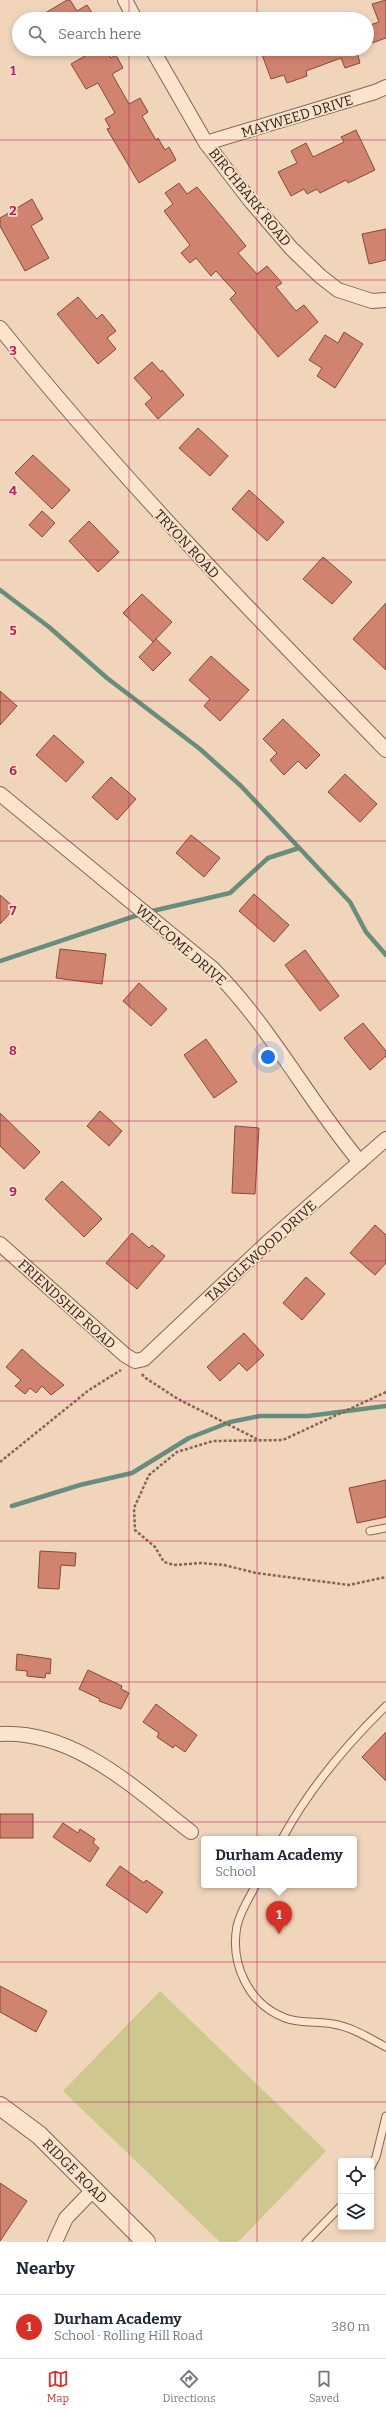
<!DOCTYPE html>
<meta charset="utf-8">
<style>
:root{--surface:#fff;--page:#f2f2f3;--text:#1f2937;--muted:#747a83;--line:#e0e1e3;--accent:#d93025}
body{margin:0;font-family:Bitter,serif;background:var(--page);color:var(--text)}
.controls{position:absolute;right:12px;bottom:12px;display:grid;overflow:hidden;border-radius:4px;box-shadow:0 2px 6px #0003}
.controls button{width:36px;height:36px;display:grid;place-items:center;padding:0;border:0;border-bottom:1px solid var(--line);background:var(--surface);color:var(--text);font:20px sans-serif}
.you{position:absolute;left:268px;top:1057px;width:14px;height:14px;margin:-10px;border:3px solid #fff;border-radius:50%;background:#1a73e8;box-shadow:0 0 0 6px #1a73e833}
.badge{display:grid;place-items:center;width:26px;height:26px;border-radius:50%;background:var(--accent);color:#fff;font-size:13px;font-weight:700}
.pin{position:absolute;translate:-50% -33px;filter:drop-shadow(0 1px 2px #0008)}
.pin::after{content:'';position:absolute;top:21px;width:14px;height:12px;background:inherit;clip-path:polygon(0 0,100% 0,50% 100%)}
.popup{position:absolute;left:201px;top:1836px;width:156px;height:52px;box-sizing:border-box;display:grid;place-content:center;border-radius:4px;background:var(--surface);filter:drop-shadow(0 1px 3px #0005);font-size:13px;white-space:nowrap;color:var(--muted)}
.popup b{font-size:15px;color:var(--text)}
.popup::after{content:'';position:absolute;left:50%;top:100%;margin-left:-8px;border:8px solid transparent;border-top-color:var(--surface)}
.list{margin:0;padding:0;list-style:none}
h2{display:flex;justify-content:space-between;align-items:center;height:52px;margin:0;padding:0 16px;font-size:17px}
h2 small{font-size:13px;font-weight:400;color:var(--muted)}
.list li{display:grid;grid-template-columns:26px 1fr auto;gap:12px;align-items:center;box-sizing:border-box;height:64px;padding:0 16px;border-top:1px solid var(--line)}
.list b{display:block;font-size:15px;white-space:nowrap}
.list p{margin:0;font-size:13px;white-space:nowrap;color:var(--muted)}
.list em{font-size:13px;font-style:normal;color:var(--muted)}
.icon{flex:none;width:22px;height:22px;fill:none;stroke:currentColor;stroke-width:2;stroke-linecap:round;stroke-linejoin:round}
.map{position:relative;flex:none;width:386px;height:2242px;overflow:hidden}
.search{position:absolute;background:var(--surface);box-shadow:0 2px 6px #0003;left:12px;right:12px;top:12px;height:44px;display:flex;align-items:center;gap:10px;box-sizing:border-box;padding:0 14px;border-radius:22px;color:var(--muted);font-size:15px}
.sheet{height:116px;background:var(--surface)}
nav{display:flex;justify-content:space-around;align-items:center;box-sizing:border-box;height:56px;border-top:1px solid var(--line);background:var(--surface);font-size:11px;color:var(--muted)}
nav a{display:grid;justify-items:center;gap:2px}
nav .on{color:var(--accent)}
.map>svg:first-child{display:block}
</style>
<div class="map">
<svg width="386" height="2242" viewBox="0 0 386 2242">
<rect width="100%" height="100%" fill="#f0d5bb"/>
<polygon fill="#cec88f" points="160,1991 326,2151 238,2242 220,2242 63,2091"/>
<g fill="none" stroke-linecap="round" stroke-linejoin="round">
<g stroke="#678e7c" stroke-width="4.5">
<polyline points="0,590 49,627 107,678 200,749 241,786 350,902 366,932 386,955"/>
<polyline points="148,912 230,893 268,858 299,848"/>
<polyline points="0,961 141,914"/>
<polyline points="12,1506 80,1485 132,1473 189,1438 230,1422 260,1416 308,1416 386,1406"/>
</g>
</g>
<g fill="#d0836e" stroke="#884839">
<polygon points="67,0 70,0 77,11 87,5 96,19 35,19"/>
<polygon points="386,0 386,38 372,43 367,26 379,22 372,4"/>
<polygon points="97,49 106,49 111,58 116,55 123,68 112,74 129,104 140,98 148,112 142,116 156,140 158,138 165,150 169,147 176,160 139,183 107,129 110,128 105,119 115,113 98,83 86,89 71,64"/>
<polygon points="260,49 361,49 357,52 360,63 345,68 341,58 306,71 307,76 287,83 284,75 271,79"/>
<polygon points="356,130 375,170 348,183 346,180 320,193 317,189 307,194 304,189 291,196 278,172 297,163 291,151 306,143 313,157 344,142 341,137"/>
<polygon points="179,183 187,194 197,187 246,246 238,253 257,274 267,266 282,283 276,287 296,311 304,305 318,322 278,357 230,299 236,293 216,271 211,276 196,258 190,263 181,253 190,245 164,211 173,204 165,193"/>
<polygon points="32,199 43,219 31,226 49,258 25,271 0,226 0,218"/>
<polygon points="386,229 386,260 369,264 362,234"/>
<polygon points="78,297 97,319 102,314 116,331 107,338 116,349 98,364 57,314"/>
<polygon points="344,332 363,344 335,388 317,376 322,368 309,360 325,335 338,343"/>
<polygon points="152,362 161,372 162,370 184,395 158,419 145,404 152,398 134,378"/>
<polygon points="198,428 228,456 210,476 179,448"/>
<polygon points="33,455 70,490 52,509 15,473"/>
<polygon points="249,490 284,522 267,541 232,509"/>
<polygon points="42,511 55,523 42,537 29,525"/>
<polygon points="89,521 119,552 98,572 69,541"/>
<polygon points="323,557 352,582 332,604 303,579"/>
<polygon points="142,594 172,622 153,642 123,613"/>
<polygon points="386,603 386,670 353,639"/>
<polygon points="156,639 171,653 153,671 139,657"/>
<polygon points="211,656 249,690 220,721 204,706 210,699 189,680"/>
<polygon points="0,691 17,706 0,725"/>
<polygon points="283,719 320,755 306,769 298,761 284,775 270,760 277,753 263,739"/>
<polygon points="54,735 84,762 66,782 36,755"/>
<polygon points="345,774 377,804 360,822 328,792"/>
<polygon points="111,777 136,799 117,820 92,797"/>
<polygon points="191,835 220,858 204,877 176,853"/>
<polygon points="254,894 289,925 274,942 239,911"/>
<polygon points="0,895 15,908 0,924"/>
<polygon points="60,949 106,954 102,984 56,978"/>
<polygon points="305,950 339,996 320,1011 285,965"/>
<polygon points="139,983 167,1009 151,1026 123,1001"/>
<polygon points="363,1023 386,1051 386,1056 370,1070 344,1038"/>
<polygon points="206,1039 237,1082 214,1098 184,1055"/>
<polygon points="100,1111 122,1131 109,1146 87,1126"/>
<polygon points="0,1113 40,1152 24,1169 0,1146"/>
<polygon points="235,1126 259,1128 255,1194 232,1193"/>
<polygon points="62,1181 102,1219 84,1237 45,1199"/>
<polygon points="375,1225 386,1235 386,1263 375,1275 350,1253"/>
<polygon points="132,1233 149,1248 152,1245 165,1256 137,1289 106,1263"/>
<polygon points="306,1277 325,1294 302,1320 283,1303"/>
<polygon points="244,1333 264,1355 247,1371 239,1363 220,1381 207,1367"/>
<polygon points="22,1349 41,1366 64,1385 51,1395 42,1386 36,1393 30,1388 25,1394 15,1386 21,1380 6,1367"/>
<polygon points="386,1480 386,1517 357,1523 349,1488"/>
<polygon points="40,1551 76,1553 75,1566 61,1565 59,1589 38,1588"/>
<polygon points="17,1654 51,1659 50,1674 46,1673 45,1678 27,1676 27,1671 16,1670"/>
<polygon points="88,1670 122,1686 121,1689 129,1693 121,1709 99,1701 100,1699 79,1689"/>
<polygon points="156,1704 197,1735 185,1752 175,1745 173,1748 157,1737 159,1733 143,1722"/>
<polygon points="386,1732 386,1781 362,1757"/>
<rect x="0" y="1814" width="33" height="24"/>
<polygon points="63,1823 78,1833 80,1829 95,1839 93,1843 99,1848 90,1862 53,1837"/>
<polygon points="120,1866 144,1883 146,1880 163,1892 147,1913 106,1885"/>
<polygon points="0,1986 47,2011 36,2032 0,2012"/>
<polygon points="0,2183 27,2201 0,2241"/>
</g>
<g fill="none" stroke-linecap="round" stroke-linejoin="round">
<defs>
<g id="service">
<polyline points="370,1531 386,1528"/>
<path d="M282,1839C309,1789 345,1746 386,1706"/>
<path d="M256,1885C249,1898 240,1912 237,1926C230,1963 248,2004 285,2018C301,2024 317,2021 333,2024C352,2027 369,2038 386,2047"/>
<polyline points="371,2167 376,2157 386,2116"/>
<polyline points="306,2242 341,2206"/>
</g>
<g id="minor">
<polyline points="125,0 135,19"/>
<polyline points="152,49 206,143 249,199 291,248 320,276 338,290 372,301 386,300"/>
<polyline points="206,143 375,92 386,87"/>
<path d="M0,328C120,477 252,613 386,750"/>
<path d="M0,794L213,969C270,1026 308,1100 360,1162"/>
<polyline points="0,1244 125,1355 135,1361 144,1359 267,1243 386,1139"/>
<path d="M0,1734C75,1730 135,1789 191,1832"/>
<polyline points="55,2242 66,2218 94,2189"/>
</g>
<polyline id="tertiary" points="0,2106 39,2135 146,2242"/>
</defs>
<use href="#service" stroke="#876554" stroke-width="9"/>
<use href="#minor" stroke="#876554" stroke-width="16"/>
<use href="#tertiary" stroke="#876554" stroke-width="20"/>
<g stroke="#876554" stroke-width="2.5" stroke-dasharray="3 2" stroke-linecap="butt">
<polyline points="142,1374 144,1377 178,1399 257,1439"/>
<polyline points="386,1392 283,1440 213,1441 177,1452 149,1475 134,1508 135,1530 155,1547 164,1562 174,1565 201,1563 224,1565 256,1573 349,1585 386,1577"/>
<polyline points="0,1462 89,1390 121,1370"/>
</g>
<use href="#service" stroke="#fbe4ce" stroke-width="7"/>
<use href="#minor" stroke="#fbe4ce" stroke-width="14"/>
<use href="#tertiary" stroke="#fbe4ce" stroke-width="18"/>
</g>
<path fill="none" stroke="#c2185b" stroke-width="1" stroke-opacity="0.55" d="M129,0V19M257,0V19M129,49V2242M257,49V2242M0,140H386M0,280H386M0,420H386M0,560H386M0,701H386M0,841H386M0,981H386M0,1121H386M0,1261H386M0,1401H386M0,1541H386M0,1682H386M0,1822H386M0,1962H386M0,2102H386"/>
<g text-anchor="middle" stroke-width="3.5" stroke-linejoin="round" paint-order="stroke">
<g font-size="14" fill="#36221a" stroke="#f7e1cb">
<text transform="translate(297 116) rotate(-17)" y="5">MAYWEED DRIVE</text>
<text transform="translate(250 197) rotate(51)" y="5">BIRCHBARK ROAD</text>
<text transform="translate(187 544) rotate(47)" y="5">TRYON ROAD</text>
<text transform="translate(181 945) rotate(41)" y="5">WELCOME DRIVE</text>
<text transform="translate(261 1251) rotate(-42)" y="5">TANGLEWOOD DRIVE</text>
<text transform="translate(67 1304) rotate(42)" y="5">FRIENDSHIP ROAD</text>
<text transform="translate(75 2171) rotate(45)" y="5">RIDGE ROAD</text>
</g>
</g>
<g font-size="13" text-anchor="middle" font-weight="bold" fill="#c2185b" stroke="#f7e1cb" stroke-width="3.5" stroke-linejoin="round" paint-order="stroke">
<text x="13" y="75">1</text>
<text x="13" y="215">2</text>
<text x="13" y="355">3</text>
<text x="13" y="495">4</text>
<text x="13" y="635">5</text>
<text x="13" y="775">6</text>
<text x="13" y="915">7</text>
<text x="13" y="1055">8</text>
<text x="13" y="1196">9</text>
</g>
</svg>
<div class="controls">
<button><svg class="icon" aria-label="locate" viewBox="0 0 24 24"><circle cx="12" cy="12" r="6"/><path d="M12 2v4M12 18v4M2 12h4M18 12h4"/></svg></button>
<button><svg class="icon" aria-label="layers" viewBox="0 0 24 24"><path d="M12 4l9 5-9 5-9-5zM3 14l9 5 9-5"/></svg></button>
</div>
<div class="you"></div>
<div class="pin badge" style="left:279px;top:1934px">1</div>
<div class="popup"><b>Durham Academy</b>School</div>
<div class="search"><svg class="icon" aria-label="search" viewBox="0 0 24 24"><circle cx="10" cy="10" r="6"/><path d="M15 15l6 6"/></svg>Search here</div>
</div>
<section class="sheet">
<h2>Nearby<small></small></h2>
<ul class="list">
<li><span class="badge">1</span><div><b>Durham Academy</b><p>School · Rolling Hill Road</p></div><em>380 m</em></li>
</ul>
</section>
<nav>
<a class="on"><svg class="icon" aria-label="map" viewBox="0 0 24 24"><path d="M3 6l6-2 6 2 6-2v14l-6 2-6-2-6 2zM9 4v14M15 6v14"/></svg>Map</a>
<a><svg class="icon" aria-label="directions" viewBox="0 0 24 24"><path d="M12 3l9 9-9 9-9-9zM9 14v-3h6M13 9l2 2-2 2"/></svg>Directions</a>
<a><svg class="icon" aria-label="saved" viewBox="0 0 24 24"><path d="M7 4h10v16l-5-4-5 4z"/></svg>Saved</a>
</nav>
